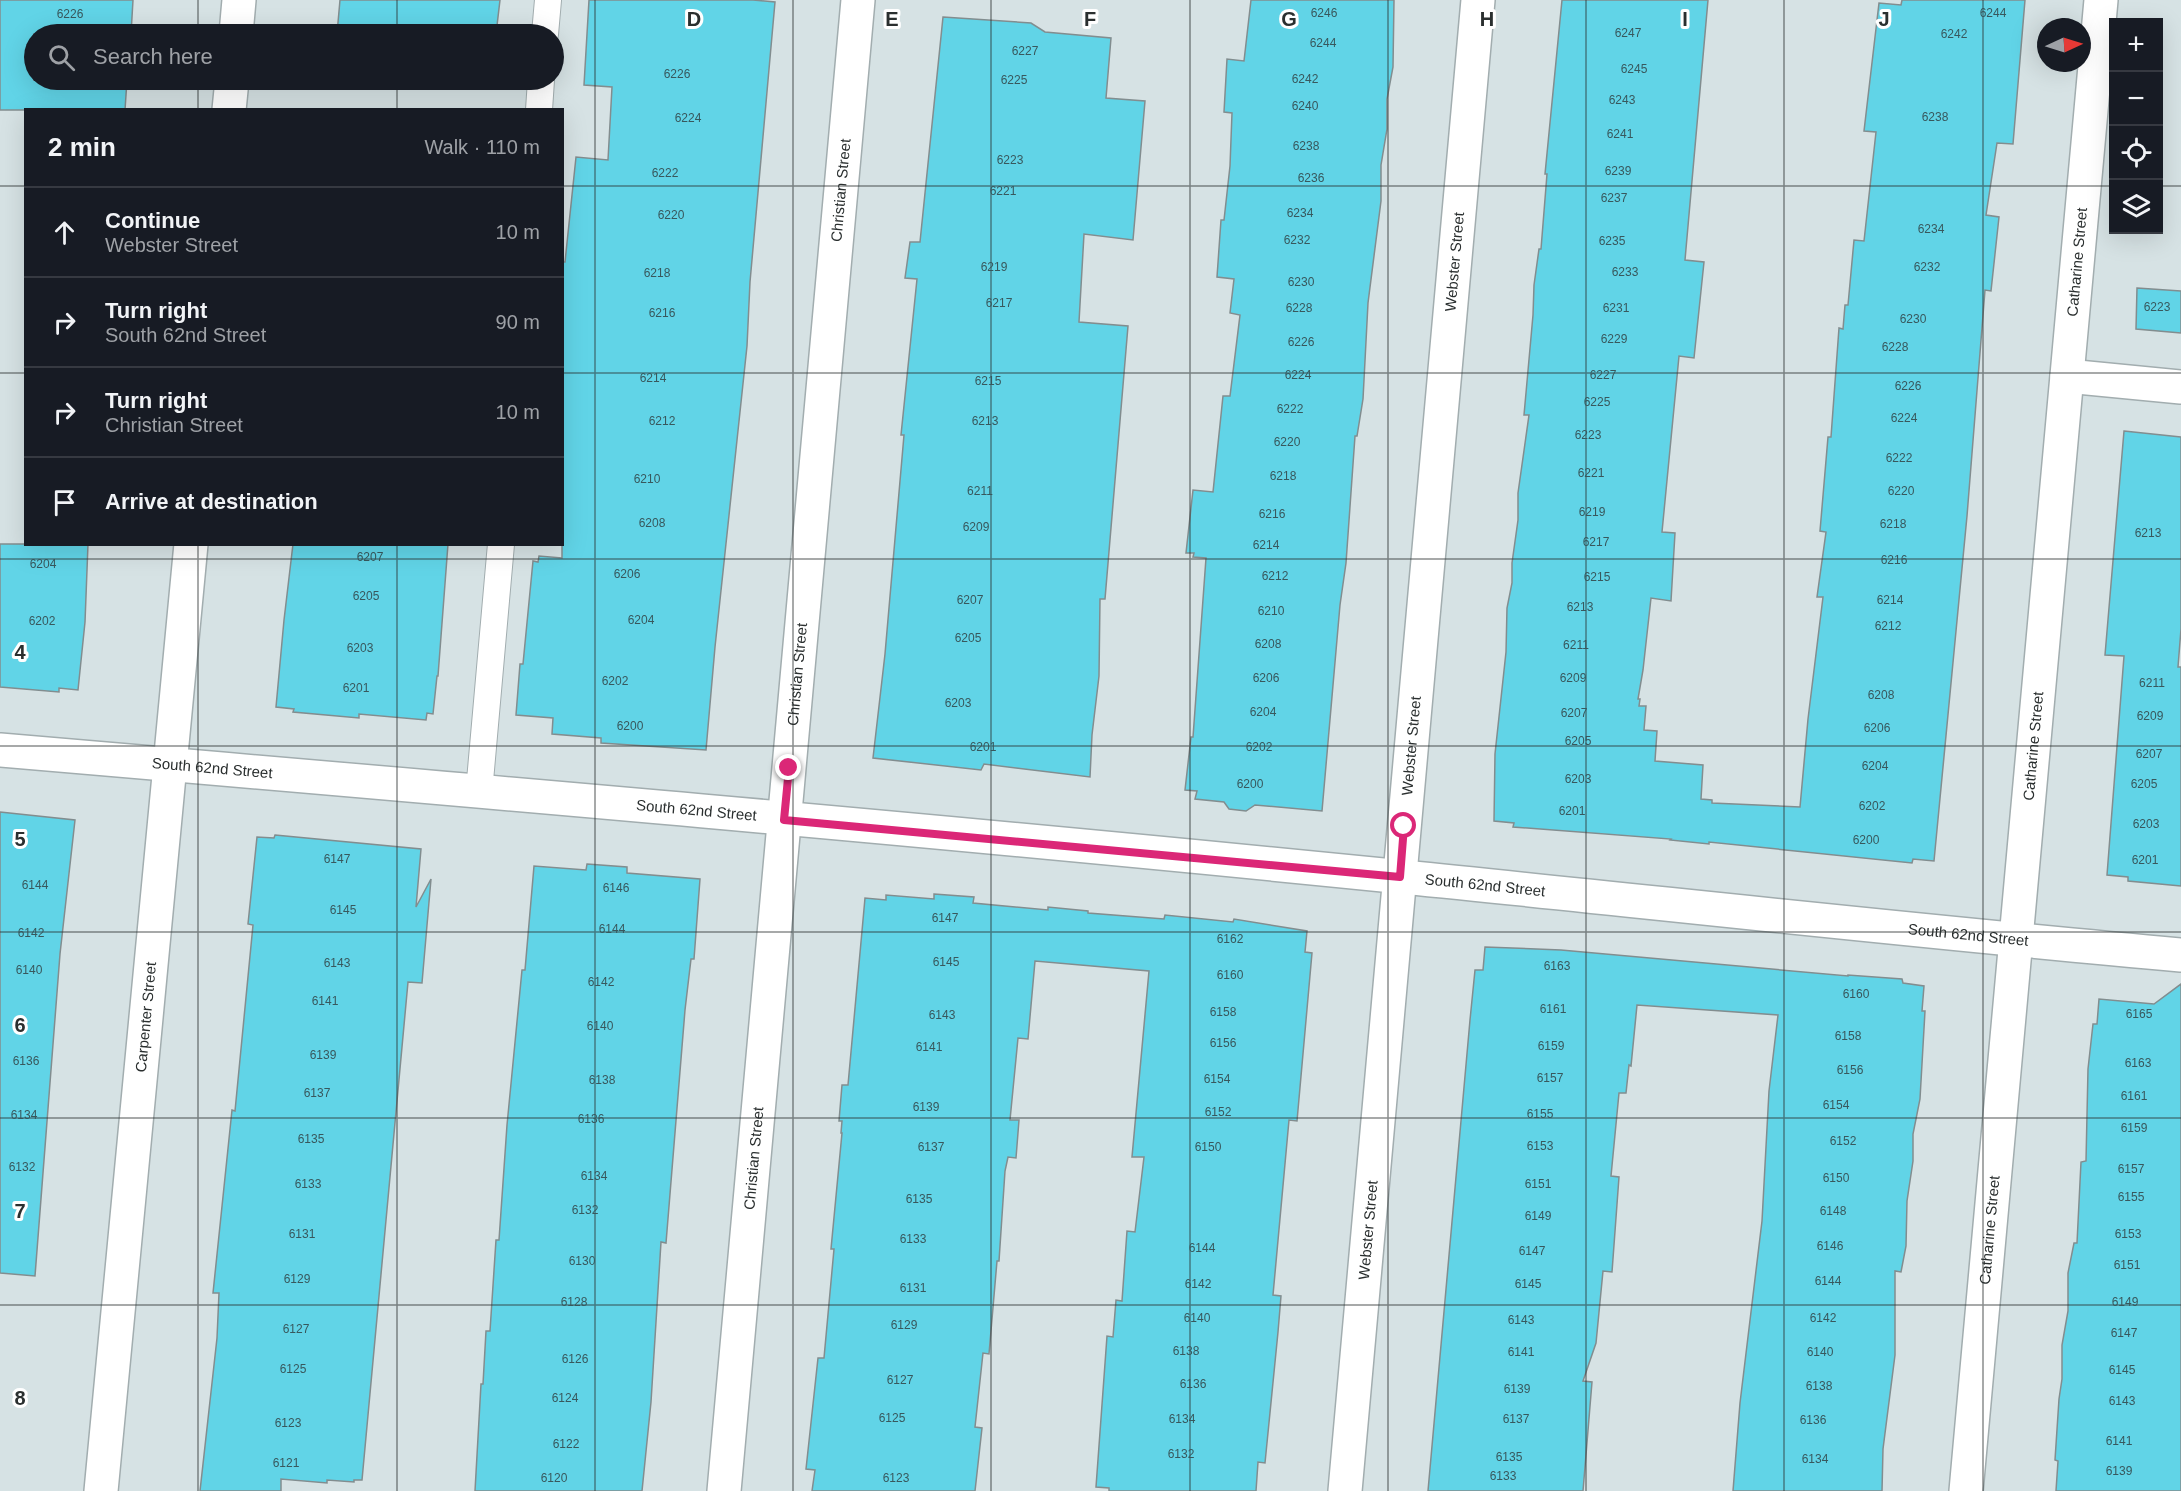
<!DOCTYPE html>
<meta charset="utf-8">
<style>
:root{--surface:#171b24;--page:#242831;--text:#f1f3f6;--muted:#9ea1a6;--line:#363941}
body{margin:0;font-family:Arial,sans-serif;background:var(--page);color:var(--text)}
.controls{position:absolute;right:18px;top:18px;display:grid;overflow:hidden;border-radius:0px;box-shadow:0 6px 24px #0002}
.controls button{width:54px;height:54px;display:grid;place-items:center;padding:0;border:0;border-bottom:2px solid var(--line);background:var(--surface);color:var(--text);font:30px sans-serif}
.compass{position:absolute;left:2037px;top:18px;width:54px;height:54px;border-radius:50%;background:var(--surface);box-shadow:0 6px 24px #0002;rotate:86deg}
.stop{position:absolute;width:18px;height:18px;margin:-14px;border:4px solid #db2777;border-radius:50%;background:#fff}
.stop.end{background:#db2777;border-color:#fff;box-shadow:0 2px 6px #0008}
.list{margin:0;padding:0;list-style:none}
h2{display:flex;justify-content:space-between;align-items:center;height:78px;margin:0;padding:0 24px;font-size:26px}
h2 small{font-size:20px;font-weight:400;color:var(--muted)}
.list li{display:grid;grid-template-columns:39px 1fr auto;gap:18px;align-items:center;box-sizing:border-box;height:90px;padding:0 24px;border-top:2px solid var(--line)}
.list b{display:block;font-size:22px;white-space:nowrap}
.list p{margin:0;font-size:20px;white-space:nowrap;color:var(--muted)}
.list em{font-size:20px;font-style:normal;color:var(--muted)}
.icon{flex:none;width:33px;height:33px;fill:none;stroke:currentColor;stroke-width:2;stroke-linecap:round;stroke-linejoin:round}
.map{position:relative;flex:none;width:2181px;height:1491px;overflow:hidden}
.search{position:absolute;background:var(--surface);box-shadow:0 6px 24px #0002;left:24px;top:24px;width:540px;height:66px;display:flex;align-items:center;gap:15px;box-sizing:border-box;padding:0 21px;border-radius:33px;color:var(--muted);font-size:22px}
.panel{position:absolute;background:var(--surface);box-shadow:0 6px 24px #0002;left:24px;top:108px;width:540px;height:438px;border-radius:0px}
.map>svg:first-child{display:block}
</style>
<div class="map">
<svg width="2181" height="1491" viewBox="0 0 2181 1491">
<rect width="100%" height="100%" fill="#d6e2e4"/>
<g fill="#61d4e7" stroke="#828d8f" stroke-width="1.5">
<polygon points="0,0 133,0 131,34 34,34 34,80 127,80 125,110 0,110"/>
<polygon points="340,0 500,0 496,34 337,34"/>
<polygon points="589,0 753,0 775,2 750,282 747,346 715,647 706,750 601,743 601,738 552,734 553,718 516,715 520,664 523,664 533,561 538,562 539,556 562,558 562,262 565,262 576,157 608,160 612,87 584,85"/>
<polygon points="1251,0 1394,0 1393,67 1387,99 1387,129 1381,165 1381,201 1368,303 1363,399 1357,436 1355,436 1346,563 1340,605 1322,811 1255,805 1246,811 1229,809 1224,802 1195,799 1197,791 1185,790 1191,737 1193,737 1206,558 1193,557 1194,553 1186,553 1193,490 1213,492 1223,396 1230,396 1240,315 1230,313 1234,279 1217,277 1221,220 1224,220 1230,166 1232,113 1224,112 1227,59 1244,61"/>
<polygon points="1562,0 1708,0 1685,260 1704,262 1694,358 1679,356 1662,532 1675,533 1671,601 1651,598 1643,670 1638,699 1640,699 1639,706 1646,706 1644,730 1657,731 1655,761 1703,765 1701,799 1712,800 1712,803 1800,807 1808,719 1823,597 1817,597 1826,532 1820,531 1828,437 1831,437 1839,328 1843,329 1845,305 1848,305 1854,240 1864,241 1876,132 1864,131 1879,3 1901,5 1902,0 2025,0 2013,144 1997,143 1986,215 1999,217 1991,291 1985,290 1967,516 1934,861 1913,859 1912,863 1709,842 1709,844 1670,840 1671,839 1513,827 1514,823 1494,821 1495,754 1506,652 1507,608 1512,583 1512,563 1518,520 1518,493 1529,415 1524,415 1533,315 1534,285 1539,249 1541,249 1547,174 1545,174"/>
<polygon points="943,17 1031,23 1045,32 1111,38 1106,98 1145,101 1133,240 1084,234 1079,322 1128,326 1105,599 1100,599 1099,676 1092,735 1090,777 984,764 981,770 873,758 885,654 904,435 901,435 917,279 905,278 910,242 920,242"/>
<polygon points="2137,288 2181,291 2181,333 2136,329"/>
<polygon points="2124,431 2181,437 2181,629 2178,667 2181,667 2181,886 2128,881 2128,877 2107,875 2124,656 2105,655"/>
<polygon points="0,544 88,544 85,622 78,690 59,688 59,692 0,687"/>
<polygon points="293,544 448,544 438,676 437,676 433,714 427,713 426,720 359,714 359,718 293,712 294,709 276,707 284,620"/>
<polygon points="0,812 75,820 60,954 35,1276 0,1273"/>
<polygon points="275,835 421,849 416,907 431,879 422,983 408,982 362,1480 354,1480 354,1482 327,1480 327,1483 281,1479 281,1491 200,1491 217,1338 219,1293 213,1293 232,1110 235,1111 253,925 248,924 257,837 274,838"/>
<polygon points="587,864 627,867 627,873 700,879 694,959 691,959 685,1010 666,1243 661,1242 651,1402 642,1491 475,1491 481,1384 483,1384 486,1331 490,1331 496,1240 499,1240 507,1125 522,970 525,970 534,866 586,870"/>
<polygon points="934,894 974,897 973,903 1048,910 1048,907 1088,911 1088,913 1164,919 1165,915 1233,922 1234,919 1307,931 1305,952 1312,953 1297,1121 1289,1120 1273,1295 1281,1296 1278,1332 1265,1463 1258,1462 1256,1491 1109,1491 1109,1488 1096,1487 1107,1336 1113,1337 1116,1300 1122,1301 1127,1231 1135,1232 1144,1157 1132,1157 1149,971 1035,961 1028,1039 1018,1038 1010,1120 1019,1120 1016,1158 1008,1157 1005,1171 999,1261 997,1261 989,1354 983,1353 975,1427 982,1428 975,1491 812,1491 815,1470 806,1469 818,1358 824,1358 834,1249 831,1249 842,1133 841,1133 842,1121 839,1121 842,1085 848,1085 865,898 886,900 886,895 934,899"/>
<polygon points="1485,947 1561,950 1848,976 1848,975 1902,979 1903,983 1924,986 1922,1011 1925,1011 1920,1099 1913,1134 1913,1161 1907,1201 1906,1246 1901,1272 1895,1271 1895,1355 1883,1449 1882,1491 1733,1491 1740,1403 1762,1221 1769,1091 1778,1015 1637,1005 1631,1066 1629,1065 1626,1093 1619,1093 1611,1176 1619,1177 1612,1272 1603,1271 1596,1343 1583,1381 1592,1382 1583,1491 1428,1491 1470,1020 1475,970 1483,970"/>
<polygon points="2181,984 2181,1491 2056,1491 2058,1461 2055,1460 2059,1399 2062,1379 2062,1345 2068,1311 2068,1273 2074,1243 2077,1243 2081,1162 2086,1161 2088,1069 2093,1024 2097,1024 2099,999 2154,1004"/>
</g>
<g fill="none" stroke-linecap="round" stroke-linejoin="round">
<defs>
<g id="lane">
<polyline points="545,34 548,0"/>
<polyline points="539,110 541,80"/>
<polyline points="479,792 501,544"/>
</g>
<g id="street">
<polyline points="236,34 239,0"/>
<polyline points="229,110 232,80"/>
<polyline points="2067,376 2181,387"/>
<path id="s1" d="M0,750C468,790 936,830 1403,877C1663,903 1921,932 2181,955"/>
<path id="s2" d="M101,1491L191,544"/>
<path id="s3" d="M724,1491L858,0"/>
<path id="s4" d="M1345,1491L1478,0"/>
<path id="s5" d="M1966,1491L2101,0"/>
</g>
</defs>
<use href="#lane" stroke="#a2adaf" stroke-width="28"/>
<use href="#street" stroke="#a2adaf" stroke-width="36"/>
<use href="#lane" stroke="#fff" stroke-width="26"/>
<use href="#street" stroke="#fff" stroke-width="33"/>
</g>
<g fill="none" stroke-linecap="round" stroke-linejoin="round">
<polyline stroke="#db2777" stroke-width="8" points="789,768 784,820 1400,877 1404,826"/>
</g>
<path fill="none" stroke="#2a2f2f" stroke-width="1.5" stroke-opacity="0.55" d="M198,0V34M397,0V34M595,0V1491M793,0V1491M991,0V1491M1190,0V1491M1388,0V1491M1586,0V1491M1784,0V1491M1983,0V1491M198,80V110M397,80V110M0,186H26M562,186H2114M2158,186H2181M0,373H26M562,373H2181M198,544V1491M397,544V1491M0,559H2181M0,746H2181M0,932H2181M0,1118H2181M0,1305H2181"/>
<g text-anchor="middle" stroke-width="6" stroke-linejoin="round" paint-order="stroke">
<g font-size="12" fill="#38585d">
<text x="1324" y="17">6246</text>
<text x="1993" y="17">6244</text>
<text x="70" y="18">6226</text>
<text x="1628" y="37">6247</text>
<text x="1954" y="38">6242</text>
<text x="1323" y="47">6244</text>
<text x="1025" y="55">6227</text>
<text x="1634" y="73">6245</text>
<text x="677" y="78">6226</text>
<text x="1305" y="83">6242</text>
<text x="1014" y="84">6225</text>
<text x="1622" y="104">6243</text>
<text x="1305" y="110">6240</text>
<text x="1935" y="121">6238</text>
<text x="688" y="122">6224</text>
<text x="1620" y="138">6241</text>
<text x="1306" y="150">6238</text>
<text x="1010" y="164">6223</text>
<text x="1618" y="175">6239</text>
<text x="665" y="177">6222</text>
<text x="1311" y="182">6236</text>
<text x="1003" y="195">6221</text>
<text x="1614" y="202">6237</text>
<text x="1300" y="217">6234</text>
<text x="671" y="219">6220</text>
<text x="1931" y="233">6234</text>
<text x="1297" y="244">6232</text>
<text x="1612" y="245">6235</text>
<text x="994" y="271">6219</text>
<text x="1927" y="271">6232</text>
<text x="1625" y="276">6233</text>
<text x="657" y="277">6218</text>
<text x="1301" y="286">6230</text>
<text x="999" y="307">6217</text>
<text x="2157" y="311">6223</text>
<text x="1299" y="312">6228</text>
<text x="1616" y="312">6231</text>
<text x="662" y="317">6216</text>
<text x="1913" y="323">6230</text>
<text x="1614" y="343">6229</text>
<text x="1301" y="346">6226</text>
<text x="1895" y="351">6228</text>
<text x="1298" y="379">6224</text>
<text x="1603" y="379">6227</text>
<text x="653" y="382">6214</text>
<text x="988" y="385">6215</text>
<text x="1908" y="390">6226</text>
<text x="1597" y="406">6225</text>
<text x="1290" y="413">6222</text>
<text x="1904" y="422">6224</text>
<text x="662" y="425">6212</text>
<text x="985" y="425">6213</text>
<text x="1588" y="439">6223</text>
<text x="1287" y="446">6220</text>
<text x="1899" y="462">6222</text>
<text x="1591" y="477">6221</text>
<text x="1283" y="480">6218</text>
<text x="647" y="483">6210</text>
<text x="980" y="495">6211</text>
<text x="1901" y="495">6220</text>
<text x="1592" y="516">6219</text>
<text x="1272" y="518">6216</text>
<text x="652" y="527">6208</text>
<text x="1893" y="528">6218</text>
<text x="976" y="531">6209</text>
<text x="2148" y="537">6213</text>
<text x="1596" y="546">6217</text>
<text x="1266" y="549">6214</text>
<text x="370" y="561">6207</text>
<text x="1894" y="564">6216</text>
<text x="43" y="568">6204</text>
<text x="627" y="578">6206</text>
<text x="1275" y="580">6212</text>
<text x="1597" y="581">6215</text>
<text x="366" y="600">6205</text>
<text x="970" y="604">6207</text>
<text x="1890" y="604">6214</text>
<text x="1580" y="611">6213</text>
<text x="1271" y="615">6210</text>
<text x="641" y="624">6204</text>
<text x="42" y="625">6202</text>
<text x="1888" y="630">6212</text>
<text x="968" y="642">6205</text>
<text x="1268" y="648">6208</text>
<text x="1576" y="649">6211</text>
<text x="360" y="652">6203</text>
<text x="1266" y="682">6206</text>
<text x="1573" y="682">6209</text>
<text x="615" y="685">6202</text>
<text x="2152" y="687">6211</text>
<text x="356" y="692">6201</text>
<text x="1881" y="699">6208</text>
<text x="958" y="707">6203</text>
<text x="1263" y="716">6204</text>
<text x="1574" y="717">6207</text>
<text x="2150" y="720">6209</text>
<text x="630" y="730">6200</text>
<text x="1877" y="732">6206</text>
<text x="1578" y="745">6205</text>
<text x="983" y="751">6201</text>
<text x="1259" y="751">6202</text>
<text x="2149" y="758">6207</text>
<text x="1875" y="770">6204</text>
<text x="1578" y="783">6203</text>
<text x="1250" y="788">6200</text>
<text x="2144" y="788">6205</text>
<text x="1872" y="810">6202</text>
<text x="1572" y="815">6201</text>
<text x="2146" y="828">6203</text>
<text x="1866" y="844">6200</text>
<text x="337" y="863">6147</text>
<text x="2145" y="864">6201</text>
<text x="35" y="889">6144</text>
<text x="616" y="892">6146</text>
<text x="343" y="914">6145</text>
<text x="945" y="922">6147</text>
<text x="612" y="933">6144</text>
<text x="31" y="937">6142</text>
<text x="1230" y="943">6162</text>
<text x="946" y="966">6145</text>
<text x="337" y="967">6143</text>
<text x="1557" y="970">6163</text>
<text x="29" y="974">6140</text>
<text x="1230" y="979">6160</text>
<text x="601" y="986">6142</text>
<text x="1856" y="998">6160</text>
<text x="325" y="1005">6141</text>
<text x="1553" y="1013">6161</text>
<text x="1223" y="1016">6158</text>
<text x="2139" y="1018">6165</text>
<text x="942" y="1019">6143</text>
<text x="600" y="1030">6140</text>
<text x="1848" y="1040">6158</text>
<text x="1223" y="1047">6156</text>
<text x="1551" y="1050">6159</text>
<text x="929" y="1051">6141</text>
<text x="323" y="1059">6139</text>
<text x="26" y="1065">6136</text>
<text x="2138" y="1067">6163</text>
<text x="1850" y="1074">6156</text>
<text x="1550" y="1082">6157</text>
<text x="1217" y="1083">6154</text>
<text x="602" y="1084">6138</text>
<text x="317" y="1097">6137</text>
<text x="2134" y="1100">6161</text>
<text x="1836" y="1109">6154</text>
<text x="926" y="1111">6139</text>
<text x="1218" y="1116">6152</text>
<text x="1540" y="1118">6155</text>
<text x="24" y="1119">6134</text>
<text x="591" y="1123">6136</text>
<text x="2134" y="1132">6159</text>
<text x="311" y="1143">6135</text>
<text x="1843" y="1145">6152</text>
<text x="1540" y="1150">6153</text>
<text x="931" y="1151">6137</text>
<text x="1208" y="1151">6150</text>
<text x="22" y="1171">6132</text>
<text x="2131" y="1173">6157</text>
<text x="594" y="1180">6134</text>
<text x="1836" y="1182">6150</text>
<text x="308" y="1188">6133</text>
<text x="1538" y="1188">6151</text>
<text x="2131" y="1201">6155</text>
<text x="919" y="1203">6135</text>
<text x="585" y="1214">6132</text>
<text x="1833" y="1215">6148</text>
<text x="1538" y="1220">6149</text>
<text x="302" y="1238">6131</text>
<text x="2128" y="1238">6153</text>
<text x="913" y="1243">6133</text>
<text x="1830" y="1250">6146</text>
<text x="1202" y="1252">6144</text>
<text x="1532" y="1255">6147</text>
<text x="582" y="1265">6130</text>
<text x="2127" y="1269">6151</text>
<text x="297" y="1283">6129</text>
<text x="1828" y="1285">6144</text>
<text x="1198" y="1288">6142</text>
<text x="1528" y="1288">6145</text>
<text x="913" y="1292">6131</text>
<text x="574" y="1306">6128</text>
<text x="2125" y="1306">6149</text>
<text x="1197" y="1322">6140</text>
<text x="1823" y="1322">6142</text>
<text x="1521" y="1324">6143</text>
<text x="904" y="1329">6129</text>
<text x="296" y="1333">6127</text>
<text x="2124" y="1337">6147</text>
<text x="1186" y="1355">6138</text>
<text x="1521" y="1356">6141</text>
<text x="1820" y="1356">6140</text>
<text x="575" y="1363">6126</text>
<text x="293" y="1373">6125</text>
<text x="2122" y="1374">6145</text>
<text x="900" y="1384">6127</text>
<text x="1193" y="1388">6136</text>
<text x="1819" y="1390">6138</text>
<text x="1517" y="1393">6139</text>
<text x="565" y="1402">6124</text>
<text x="2122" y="1405">6143</text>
<text x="892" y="1422">6125</text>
<text x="1182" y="1423">6134</text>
<text x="1516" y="1423">6137</text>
<text x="1813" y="1424">6136</text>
<text x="288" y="1427">6123</text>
<text x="2119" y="1445">6141</text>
<text x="566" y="1448">6122</text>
<text x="1181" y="1458">6132</text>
<text x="1509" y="1461">6135</text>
<text x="1815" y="1463">6134</text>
<text x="286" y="1467">6121</text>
<text x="2119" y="1475">6139</text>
<text x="1503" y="1480">6133</text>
<text x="554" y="1482">6120</text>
<text x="896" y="1482">6123</text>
</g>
<g font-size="15" fill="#2a2f2f" stroke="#fff">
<text dy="5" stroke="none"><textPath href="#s3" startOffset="1306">Christian Street</textPath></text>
<text dy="5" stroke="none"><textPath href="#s4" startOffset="1234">Webster Street</textPath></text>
<text dy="5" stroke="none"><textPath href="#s5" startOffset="1234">Catharine Street</textPath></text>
<text dy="5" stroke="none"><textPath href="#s3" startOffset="820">Christian Street</textPath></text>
<text dy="5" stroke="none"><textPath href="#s5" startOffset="748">Catharine Street</textPath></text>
<text dy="5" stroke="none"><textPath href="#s4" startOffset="748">Webster Street</textPath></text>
<text dy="5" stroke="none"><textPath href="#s1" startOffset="213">South 62nd Street</textPath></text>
<text dy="5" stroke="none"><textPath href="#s1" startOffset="699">South 62nd Street</textPath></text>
<text dy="5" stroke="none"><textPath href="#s1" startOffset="1491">South 62nd Street</textPath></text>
<text dy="5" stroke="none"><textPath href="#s1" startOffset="1977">South 62nd Street</textPath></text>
<text dy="5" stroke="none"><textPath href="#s2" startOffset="476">Carpenter Street</textPath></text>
<text dy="5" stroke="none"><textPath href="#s3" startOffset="334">Christian Street</textPath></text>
<text dy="5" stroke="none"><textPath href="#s4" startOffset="262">Webster Street</textPath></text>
<text dy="5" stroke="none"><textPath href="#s5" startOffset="262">Catharine Street</textPath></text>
</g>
</g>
<g font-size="20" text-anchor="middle" font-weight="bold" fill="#2a2f2f" stroke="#fff" stroke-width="6" stroke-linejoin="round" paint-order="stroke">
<text x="694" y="26">D</text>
<text x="892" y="26">E</text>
<text x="1090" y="26">F</text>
<text x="1289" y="26">G</text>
<text x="1487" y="26">H</text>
<text x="1685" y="26">I</text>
<text x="1884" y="26">J</text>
<text x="20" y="659">4</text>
<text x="20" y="846">5</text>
<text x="20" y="1032">6</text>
<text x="20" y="1218">7</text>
<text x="20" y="1405">8</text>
</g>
</svg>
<div class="controls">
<button>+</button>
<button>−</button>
<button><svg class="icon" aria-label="locate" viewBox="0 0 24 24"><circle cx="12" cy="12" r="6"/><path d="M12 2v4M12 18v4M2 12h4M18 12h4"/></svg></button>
<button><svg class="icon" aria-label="layers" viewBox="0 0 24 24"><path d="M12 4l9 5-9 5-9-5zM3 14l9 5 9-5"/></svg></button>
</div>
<svg class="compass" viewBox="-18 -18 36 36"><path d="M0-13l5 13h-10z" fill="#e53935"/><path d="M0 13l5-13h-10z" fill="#9ea1a6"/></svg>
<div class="stop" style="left:1404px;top:826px"></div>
<div class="stop end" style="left:789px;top:768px"></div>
<div class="search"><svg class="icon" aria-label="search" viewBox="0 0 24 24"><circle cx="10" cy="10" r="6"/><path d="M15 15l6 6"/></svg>Search here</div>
<section class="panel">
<h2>2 min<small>Walk · 110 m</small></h2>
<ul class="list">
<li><svg class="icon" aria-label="ahead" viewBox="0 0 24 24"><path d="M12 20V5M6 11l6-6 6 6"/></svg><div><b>Continue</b><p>Webster Street</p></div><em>10 m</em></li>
<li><svg class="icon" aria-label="right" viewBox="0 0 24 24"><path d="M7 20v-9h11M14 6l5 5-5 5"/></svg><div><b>Turn right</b><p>South 62nd Street</p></div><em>90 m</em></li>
<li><svg class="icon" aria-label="right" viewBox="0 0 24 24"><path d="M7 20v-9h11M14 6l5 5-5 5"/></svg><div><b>Turn right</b><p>Christian Street</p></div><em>10 m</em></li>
<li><svg class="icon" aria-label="arrive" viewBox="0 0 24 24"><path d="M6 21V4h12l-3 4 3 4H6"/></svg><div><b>Arrive at destination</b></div></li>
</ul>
</section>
</div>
